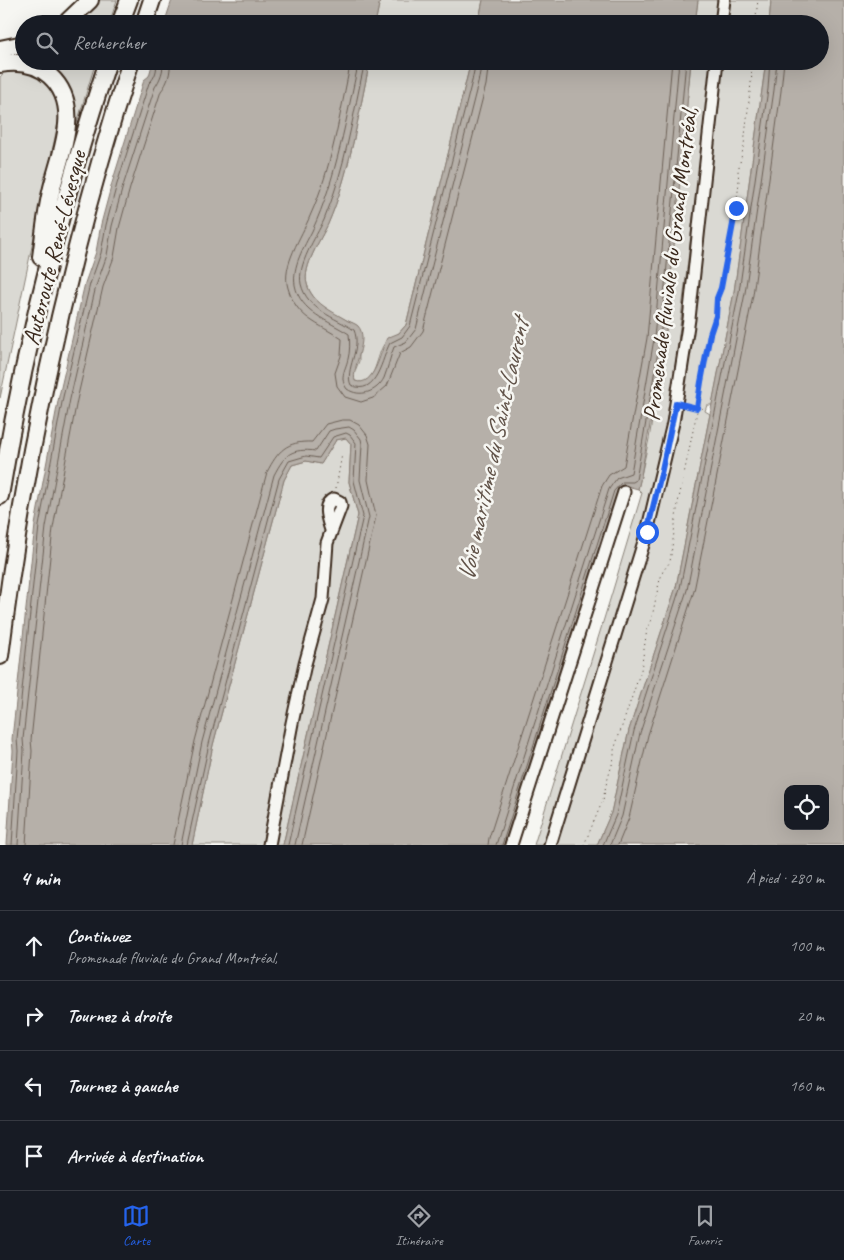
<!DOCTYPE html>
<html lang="fr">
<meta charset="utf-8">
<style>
:root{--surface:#171b24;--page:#242831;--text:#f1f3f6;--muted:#9ea1a6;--line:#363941;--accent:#2563eb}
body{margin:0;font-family:Caveat,sans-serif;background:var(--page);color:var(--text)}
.controls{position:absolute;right:15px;bottom:15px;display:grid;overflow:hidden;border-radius:10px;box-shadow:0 5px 20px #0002}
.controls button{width:45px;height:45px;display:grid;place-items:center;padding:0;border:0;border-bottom:1px solid var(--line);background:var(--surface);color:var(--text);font:25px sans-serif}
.stop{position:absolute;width:15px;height:15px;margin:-11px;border:4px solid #2563eb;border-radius:50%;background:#fff}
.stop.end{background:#2563eb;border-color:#fff;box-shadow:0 1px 5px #0008}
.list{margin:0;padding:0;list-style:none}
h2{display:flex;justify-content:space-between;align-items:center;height:65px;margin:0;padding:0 20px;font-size:21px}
h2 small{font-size:16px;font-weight:400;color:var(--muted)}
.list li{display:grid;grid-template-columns:32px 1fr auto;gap:15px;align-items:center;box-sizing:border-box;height:70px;padding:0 20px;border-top:1px solid var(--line)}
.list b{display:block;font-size:19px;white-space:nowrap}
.list p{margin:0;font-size:16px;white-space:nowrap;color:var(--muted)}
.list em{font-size:16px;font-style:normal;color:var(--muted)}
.icon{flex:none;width:28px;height:28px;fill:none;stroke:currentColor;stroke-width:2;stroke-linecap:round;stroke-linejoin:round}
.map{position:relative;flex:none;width:844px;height:845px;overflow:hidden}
.search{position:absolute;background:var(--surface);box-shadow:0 5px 20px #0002;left:15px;right:15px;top:15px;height:55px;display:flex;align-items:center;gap:12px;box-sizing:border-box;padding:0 18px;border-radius:28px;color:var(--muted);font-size:19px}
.sheet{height:345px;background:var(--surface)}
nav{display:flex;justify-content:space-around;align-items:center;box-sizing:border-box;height:70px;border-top:1px solid var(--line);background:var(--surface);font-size:14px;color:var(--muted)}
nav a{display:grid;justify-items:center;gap:2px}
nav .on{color:var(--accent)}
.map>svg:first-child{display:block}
</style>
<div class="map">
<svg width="844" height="845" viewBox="0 0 844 845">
<rect width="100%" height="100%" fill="#f6f6f2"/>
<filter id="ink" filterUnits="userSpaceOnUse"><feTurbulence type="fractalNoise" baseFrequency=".02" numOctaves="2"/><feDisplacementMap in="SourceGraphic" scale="10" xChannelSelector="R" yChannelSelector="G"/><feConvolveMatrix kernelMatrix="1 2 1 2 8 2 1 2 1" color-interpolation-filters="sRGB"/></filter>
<g filter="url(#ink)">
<g fill="#dad9d3" stroke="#8a8278">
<polygon points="97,0 117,0 109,24 73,24"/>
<polygon points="380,0 483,0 478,24 375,24"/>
<polygon points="698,0 719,0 717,24 695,24"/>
<polygon points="728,0 771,0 769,24 725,24"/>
<polygon points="31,61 96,61 67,156 72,112"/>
<path d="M370,61H471L406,325C403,328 401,331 398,334C393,338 386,341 383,346C376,358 375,388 355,381L353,376L359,361L358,326C340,316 313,306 307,284C302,267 321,239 328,224C350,173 358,116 370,61Z"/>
<polygon points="691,61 712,61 668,426 653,491 620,607 544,845 534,845 612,593 642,493 638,489 649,439 665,341"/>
<polygon points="721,61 766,61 734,292 712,405 707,405 705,411 710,414 676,587 629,730 611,813 597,845 553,845 659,504"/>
<polygon points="6,70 24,70 39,77 53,90 59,107 58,123 0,398 0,77"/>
<polygon points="346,438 351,444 349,482 358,515 283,845 192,845 213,745 284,480 292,465 306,461 321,464 336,440"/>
</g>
<g fill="#b6b0a9" stroke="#857a71" fill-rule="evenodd">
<polygon points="172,0 380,0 375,24 164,24"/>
<polygon points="483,0 698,0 695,24 478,24"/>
<path d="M771,0H844V845H597L611,813L629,730L676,587L734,292L766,61H820V24H769ZM788,789H825V826H788Z"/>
<path d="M152,61H370C358,116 350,173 328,224C321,239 302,267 307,284C312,303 332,311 348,321C351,322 356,324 358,326C370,339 351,368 355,381C375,388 380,351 387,338L399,333L406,325L471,61H691L665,341L640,481L638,489L627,486L624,487L506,845H283L358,515L349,482L351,444L346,438L336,440L321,464L306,461L292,465L284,480L213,745L192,845H7L13,751L12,739L35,525L59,396L85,283L96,252L101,224L112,183L144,80L149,76L152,65Z"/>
</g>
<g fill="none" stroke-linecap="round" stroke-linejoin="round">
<g stroke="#6c6056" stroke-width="1">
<path d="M351,61C340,113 332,168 310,216C302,236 281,266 288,288C297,319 318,323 342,339L341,356L335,373L337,386L345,397L361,402L373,398L387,386L400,353L411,347L423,331L486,85L489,61"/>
<path d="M359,61C346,118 337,177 312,231C304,247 292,266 295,285C300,312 329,321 349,334C350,342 350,352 348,359C345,371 339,378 347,389C360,398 377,392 384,378C388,368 390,357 394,347L406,342L416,329L478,83L482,61"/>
<path d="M365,61C353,115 345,170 324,220C316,237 297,265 301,284C307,310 335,317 354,330C362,349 344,370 351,385C377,398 382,357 390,343L402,337L410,326L472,81L476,61"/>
<path d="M12,845L18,751L17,739L39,526L63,397L90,284L101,253L106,225L117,184L149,83C155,78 158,69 156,61"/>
<path d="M18,845L24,751L23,739L46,527L70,399L96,286L107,255L112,226L123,186L155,87C160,80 164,70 163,61"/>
<path d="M26,845L32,751L31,740L53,528L77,400L103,287L114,257L119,228L130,188L161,91C168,83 171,72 170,61"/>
<path d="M173,845L195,741L267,472C278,451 286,441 312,442L326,424L342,420H350L359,425L367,435L370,444L368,480L376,516L302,845"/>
<path d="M181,845L202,742L274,475C285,454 291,448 316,451L329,431L335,429L349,427L354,430L361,439L362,444L360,480L369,517L295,845"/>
<polyline points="187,845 209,744 279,479 289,461 306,456 319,458 333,437 346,433 350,435 356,443 354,481 363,516 288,845"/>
<polyline points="488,845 489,838 602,486 609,475 624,466 647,338 672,61"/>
<polyline points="496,845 609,489 617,478 631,473 654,339 679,61"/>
<polyline points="502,845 614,491 622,482 633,482 636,480 660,340 686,61"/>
<polyline points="603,845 616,815 634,731 680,588 739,292 768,89 770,61"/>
<polyline points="610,845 622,816 640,733 687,590 745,293 774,90 777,61"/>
<polyline points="618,845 629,818 648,735 694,591 753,295 781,91 784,61"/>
</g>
<defs>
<g id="minor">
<polyline points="721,24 724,0"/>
<path d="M269,845L292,723L305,664L323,599L327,543L341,506L340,502L334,499C321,504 328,520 331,530"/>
<polyline points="511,845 624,492"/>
<polyline points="550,845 647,532 673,423 689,319 717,61"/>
</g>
<g id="highway">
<polyline points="65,24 90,0"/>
<polyline points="120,24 129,0"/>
<polyline points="144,24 152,0"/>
<polyline points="0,49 24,44"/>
<path d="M0,64C18,61 36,63 50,76C84,107 59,155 51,192C46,213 44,236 41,257"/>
<path d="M0,496C24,348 61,203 108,61"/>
<path d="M0,656C25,454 68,255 131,61"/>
</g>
</defs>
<use href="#minor" stroke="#3b2a1e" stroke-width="15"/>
<use href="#highway" stroke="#3b2a1e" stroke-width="20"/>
<g stroke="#3b2a1e" stroke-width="1" stroke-dasharray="1 4" stroke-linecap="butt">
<polyline points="755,24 758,0"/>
<polyline points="687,405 705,409"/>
<polyline points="336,488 342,454"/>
<path d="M584,845L603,800L606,785L614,758V750L641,670L647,629L651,622L659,583L663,571L670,562L678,503L700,397C700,370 708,344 715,319C718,309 717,298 721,288L736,208L739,183L738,171L744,145L752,74L750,61"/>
</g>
<use href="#minor" stroke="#f6f6f2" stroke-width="11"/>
<use href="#highway" stroke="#f6f6f2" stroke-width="16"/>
</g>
</g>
<g fill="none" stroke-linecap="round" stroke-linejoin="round" filter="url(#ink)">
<polyline stroke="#2563eb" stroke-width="6" points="647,532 661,474 676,403 697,408 701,382 710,334 716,316 717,298 721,288 736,208"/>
</g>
<g text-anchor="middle" stroke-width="5" stroke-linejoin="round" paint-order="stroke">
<g font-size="24" fill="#3b2a1e" stroke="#f6f6f2">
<text transform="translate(54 248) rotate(-76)" y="8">Autoroute René-Lévesque</text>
<text transform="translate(670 264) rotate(-83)" y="8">Promenade fluviale du Grand Montréal,</text>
</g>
<g font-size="25" font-style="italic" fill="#605248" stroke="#f6f6f2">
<text transform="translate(492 450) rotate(-78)" y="9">Voie maritime du Saint-Laurent</text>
</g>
</g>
</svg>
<div class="controls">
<button><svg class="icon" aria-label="locate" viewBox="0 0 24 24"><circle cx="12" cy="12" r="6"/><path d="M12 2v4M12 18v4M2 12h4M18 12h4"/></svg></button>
</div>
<div class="stop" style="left:647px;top:532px"></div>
<div class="stop end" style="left:736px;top:208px"></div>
<div class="search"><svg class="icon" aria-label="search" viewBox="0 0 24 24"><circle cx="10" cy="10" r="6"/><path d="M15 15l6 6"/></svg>Rechercher</div>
</div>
<section class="sheet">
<h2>4 min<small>À pied · 280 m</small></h2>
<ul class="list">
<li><svg class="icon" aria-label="ahead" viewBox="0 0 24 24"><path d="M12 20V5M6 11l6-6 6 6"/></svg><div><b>Continuez</b><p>Promenade fluviale du Grand Montréal,</p></div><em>100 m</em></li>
<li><svg class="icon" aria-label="right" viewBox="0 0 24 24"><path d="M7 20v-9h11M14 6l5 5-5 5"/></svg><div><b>Tournez à droite</b></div><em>20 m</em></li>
<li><svg class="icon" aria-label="left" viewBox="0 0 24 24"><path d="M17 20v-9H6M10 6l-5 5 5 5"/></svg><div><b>Tournez à gauche</b></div><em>160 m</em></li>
<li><svg class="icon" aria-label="arrive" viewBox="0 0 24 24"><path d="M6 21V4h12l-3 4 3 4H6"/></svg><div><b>Arrivée à destination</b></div></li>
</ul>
</section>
<nav>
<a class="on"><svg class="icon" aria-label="map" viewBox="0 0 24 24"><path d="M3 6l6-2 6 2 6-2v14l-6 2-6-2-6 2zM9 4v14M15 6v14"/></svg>Carte</a>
<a><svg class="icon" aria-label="directions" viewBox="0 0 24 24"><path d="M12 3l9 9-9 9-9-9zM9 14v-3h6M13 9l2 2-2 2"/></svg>Itinéraire</a>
<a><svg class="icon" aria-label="saved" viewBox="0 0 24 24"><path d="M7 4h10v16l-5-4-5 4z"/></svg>Favoris</a>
</nav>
